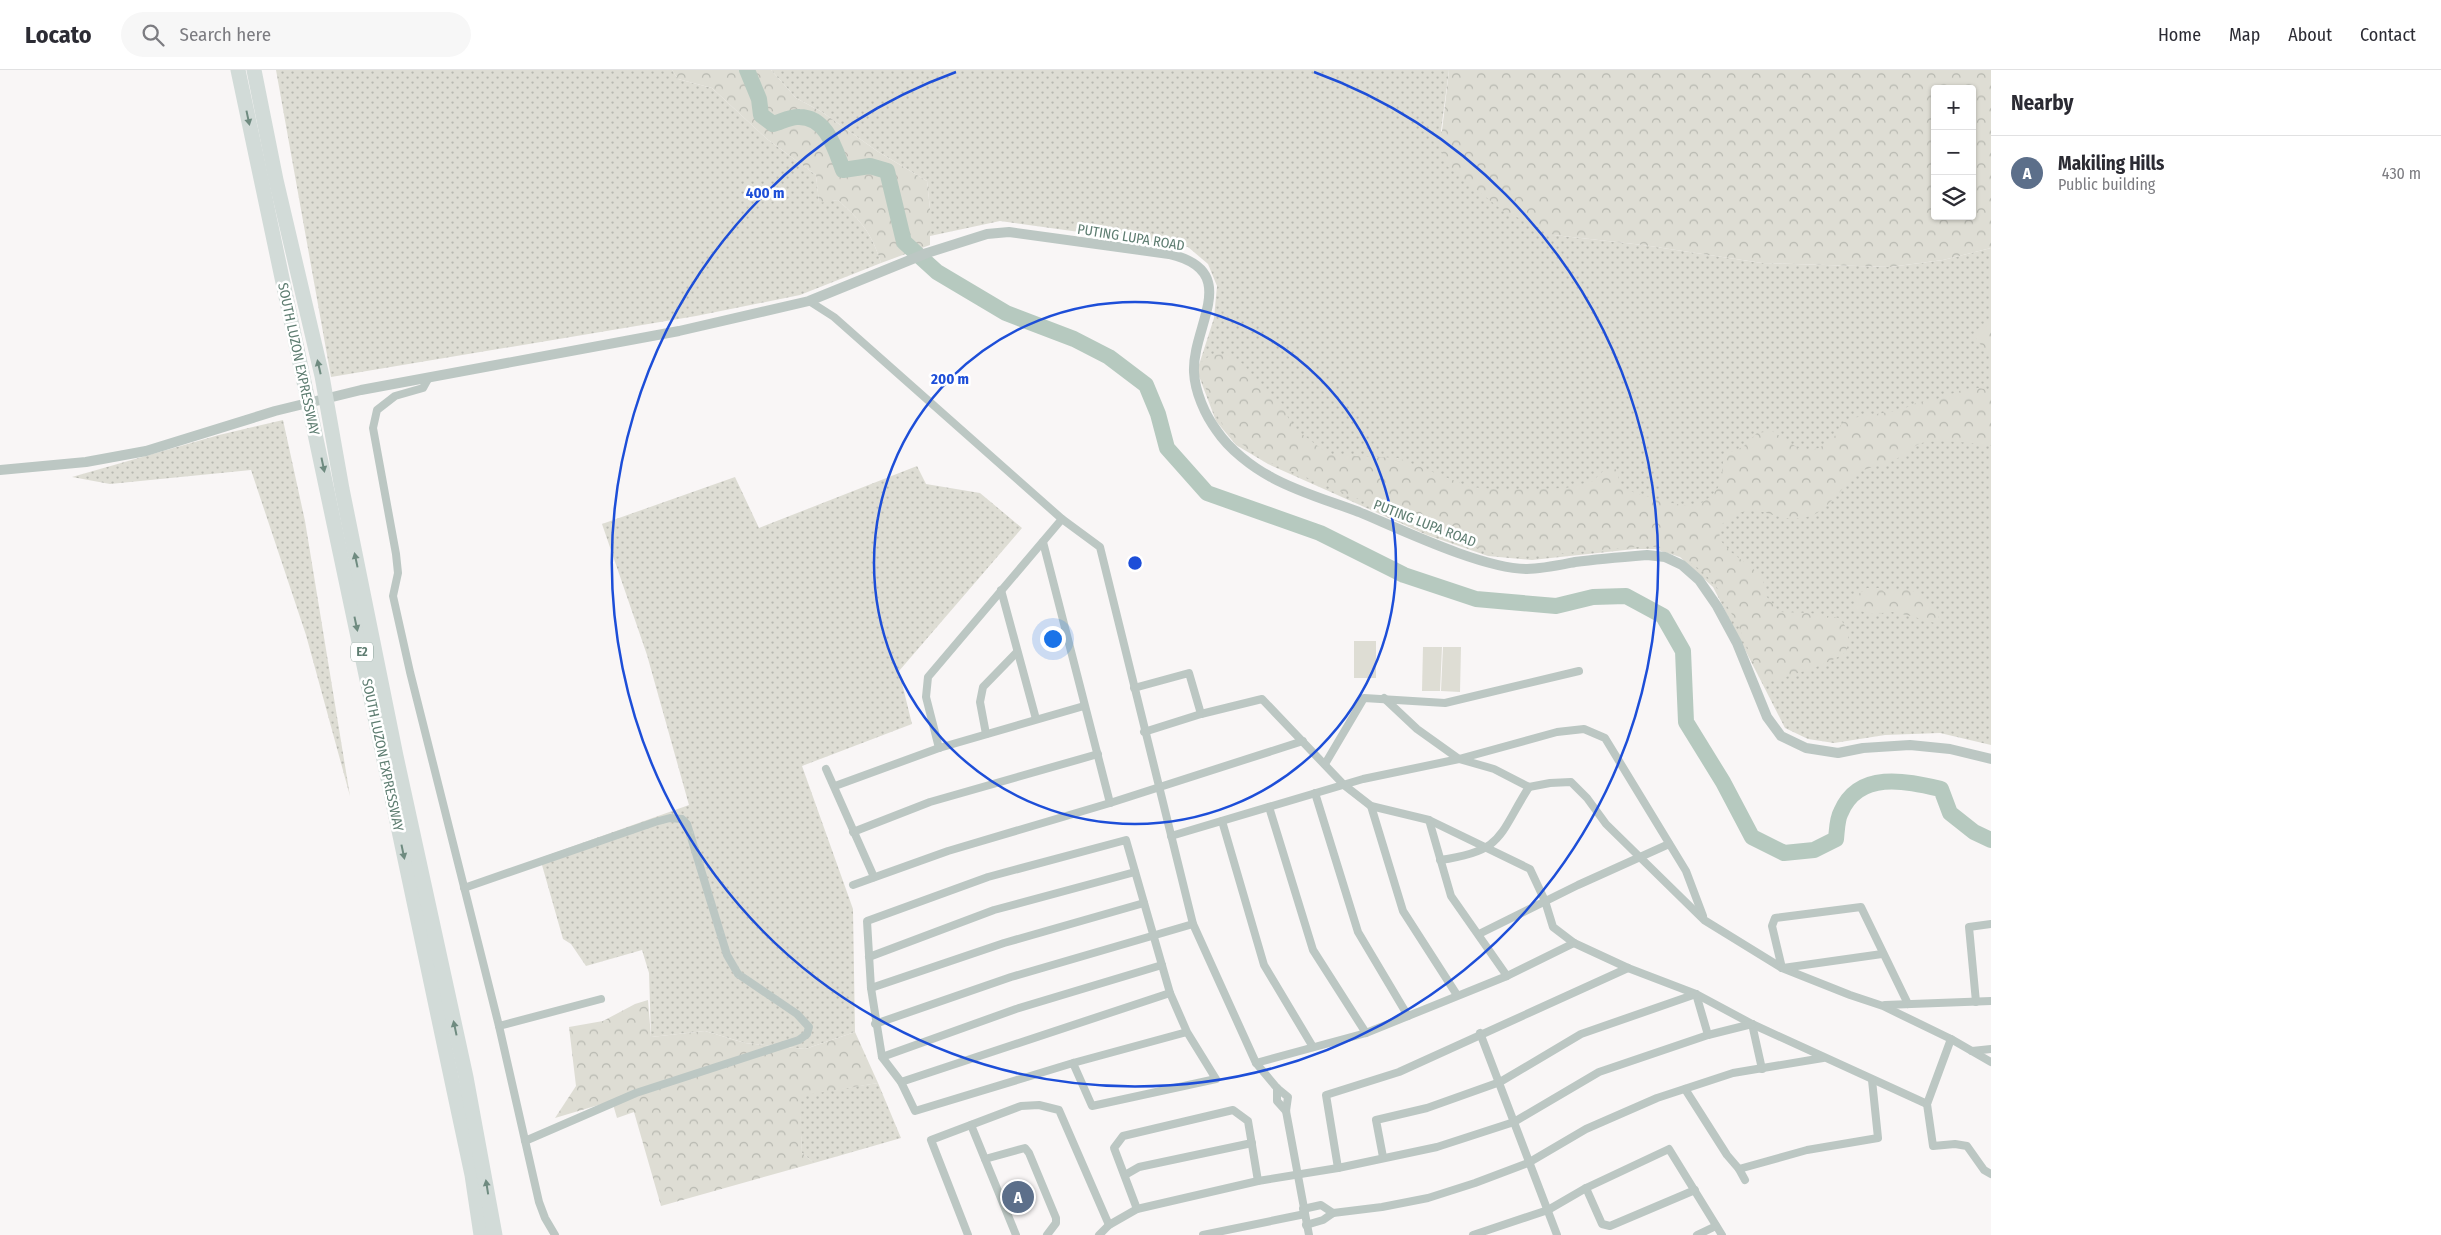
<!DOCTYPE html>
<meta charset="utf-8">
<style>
:root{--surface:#fff;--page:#f7f7f7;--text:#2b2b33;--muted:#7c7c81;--line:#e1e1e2;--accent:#ea580c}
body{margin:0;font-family:"Fira Sans Condensed",sans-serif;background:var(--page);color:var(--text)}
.controls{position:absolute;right:15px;top:15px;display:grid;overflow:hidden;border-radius:5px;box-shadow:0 1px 4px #0004}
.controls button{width:45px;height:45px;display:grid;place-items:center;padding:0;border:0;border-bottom:1px solid var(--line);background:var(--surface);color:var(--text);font:25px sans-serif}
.you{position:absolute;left:1052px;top:568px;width:18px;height:18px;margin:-12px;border:4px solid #fff;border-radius:50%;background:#1a73e8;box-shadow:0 0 0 8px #1a73e833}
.badge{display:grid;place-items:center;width:32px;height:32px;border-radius:50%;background:var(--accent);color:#fff;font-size:16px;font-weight:700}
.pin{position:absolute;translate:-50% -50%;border:2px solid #fff;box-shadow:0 1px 5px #0006}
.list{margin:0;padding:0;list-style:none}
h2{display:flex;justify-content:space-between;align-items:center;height:65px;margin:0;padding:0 20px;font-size:21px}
h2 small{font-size:16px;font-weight:400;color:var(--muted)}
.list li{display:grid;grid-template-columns:32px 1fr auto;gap:15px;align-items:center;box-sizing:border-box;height:75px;padding:0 20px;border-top:1px solid var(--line)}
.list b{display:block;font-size:19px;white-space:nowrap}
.list p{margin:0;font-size:16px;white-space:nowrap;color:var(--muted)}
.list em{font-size:16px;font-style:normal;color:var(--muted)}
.icon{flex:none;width:28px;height:28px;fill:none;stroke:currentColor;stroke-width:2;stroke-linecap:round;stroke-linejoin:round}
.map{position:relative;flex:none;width:1991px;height:1165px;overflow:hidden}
header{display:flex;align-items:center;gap:30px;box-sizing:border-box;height:70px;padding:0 25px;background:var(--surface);border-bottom:1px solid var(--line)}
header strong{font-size:24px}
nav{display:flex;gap:28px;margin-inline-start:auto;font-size:18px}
.search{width:350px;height:45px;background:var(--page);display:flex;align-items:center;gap:12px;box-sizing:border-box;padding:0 18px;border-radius:28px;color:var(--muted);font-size:19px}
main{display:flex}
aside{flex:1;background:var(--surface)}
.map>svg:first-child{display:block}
</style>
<header>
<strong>Locato</strong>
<div class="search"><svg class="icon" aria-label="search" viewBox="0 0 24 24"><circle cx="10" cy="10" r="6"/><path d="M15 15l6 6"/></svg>Search here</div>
<nav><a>Home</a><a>Map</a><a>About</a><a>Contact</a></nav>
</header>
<main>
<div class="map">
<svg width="1991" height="1165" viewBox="0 0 1991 1165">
<defs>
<pattern id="grass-dots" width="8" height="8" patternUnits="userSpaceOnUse" patternTransform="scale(1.25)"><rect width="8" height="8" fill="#deddd4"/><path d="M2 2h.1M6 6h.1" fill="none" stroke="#b7b8b0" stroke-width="1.8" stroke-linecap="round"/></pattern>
<pattern id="forest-crowns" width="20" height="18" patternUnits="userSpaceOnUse" patternTransform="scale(1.25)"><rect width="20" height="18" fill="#deddd4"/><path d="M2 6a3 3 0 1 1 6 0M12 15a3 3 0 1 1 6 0" fill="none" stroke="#b7b8b0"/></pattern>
</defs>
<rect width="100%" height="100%" fill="#f9f6f6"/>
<g fill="url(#grass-dots)">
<path d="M276,0H672L678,9L712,18L767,69L816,105L819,132L838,130C861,151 872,163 881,193L800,225L696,246L331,307Z"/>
<polygon points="771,0 1449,0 1441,61 1554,165 1643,175 1762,193 1890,197 1943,190 1991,178 1991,675 1940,663 1885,665 1834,673 1808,669 1785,658 1713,517 1680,487 1655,479 1635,479 1532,490 1488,486 1427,465 1268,394 1236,375 1216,351 1197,301 1214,248 1217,216 1208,194 1188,177 1000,151 930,166 930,139 927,111 877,81 822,42 796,28"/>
<polygon points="283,350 305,451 350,726 306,565 251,400 110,414 72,407 219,365"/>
<polygon points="917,396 926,414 980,423 1022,458 899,601 912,654 802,696 853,839 855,962 805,979 745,973 705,961 651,967 649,903 642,880 586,896 571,874 563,869 540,788 689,735 647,585 602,454 735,407 759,458"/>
<polygon points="878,1013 901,1068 814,1093 802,1083 799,1025"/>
</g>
<g fill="url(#forest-crowns)" fill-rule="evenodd">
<path d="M672,0H771L796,28L822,42L877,81L927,111L930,139V175L881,193C872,163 861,151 838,130L819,133L816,105L767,69L712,18L678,9Z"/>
<path d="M1449,0H1991V178L1943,190L1890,197L1762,193L1643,175L1554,165L1502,140L1447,96L1440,78ZM1935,19H1972V146H1935Z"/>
<polygon points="1991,255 1991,280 1983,278 1976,268 1975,263 1979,258"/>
<path d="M1228,284L1243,294L1270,326L1282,333L1289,350L1298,361L1323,380L1335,385L1398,388L1470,417L1505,420L1566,418L1593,411L1604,400L1613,398L1618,401L1619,417C1631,422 1683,438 1694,436C1705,433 1719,421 1721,410C1724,401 1721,395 1725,384L1743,377L1757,363L1772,361L1798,378L1806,381L1819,378L1833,369L1842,353L1852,348L1901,340L1916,333L1937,329L1965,319L1978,318L1991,320V376C1976,373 1932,368 1919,374C1909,379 1901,388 1890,392C1877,397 1866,396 1855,406C1844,416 1824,443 1810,446C1771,458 1760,422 1721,455L1719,469L1731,482L1757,502L1763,509L1766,526L1780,542L1810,543L1839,548C1849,558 1850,569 1846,582C1820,599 1792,604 1763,614L1738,555L1716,516L1702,501L1673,480L1648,476L1518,487L1488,482L1271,393C1232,369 1222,363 1206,319C1202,310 1198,303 1200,293L1211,285Z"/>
<path d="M1867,518H1881L1884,522C1890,522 1894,520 1900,519C1918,517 1935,538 1941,552L1938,554L1911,546L1892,542L1873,544L1856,540L1853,528Z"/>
<polygon points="648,930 651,967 705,961 745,973 805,979 855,962 878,1013 800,1026 802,1083 814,1093 661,1136 634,1042 617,1048 612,1031 555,1048 576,1016 569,957 603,951 635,934"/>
</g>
<g fill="#deddd4">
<rect x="1354" y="571" width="22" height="37"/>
<polygon points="1423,577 1442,577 1440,621 1422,621"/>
<polygon points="1443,577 1461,577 1460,622 1441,621"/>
</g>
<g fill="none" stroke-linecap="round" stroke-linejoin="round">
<path stroke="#b6c9bf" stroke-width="16" d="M747,0L759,29L761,45L773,54C781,52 791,46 799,47C827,47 835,79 843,100L870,96L887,101L904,172L937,202L1006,243L1074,269L1109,287L1146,315L1158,344L1167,378L1207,423L1320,463L1404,505L1476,529L1556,536L1593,527L1626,526L1663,546L1683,581L1686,652L1723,712L1752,767L1784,783L1814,780L1836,769C1837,760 1837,749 1841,742C1859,700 1906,711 1941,719L1950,743L1974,762L1991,770"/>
<g stroke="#bcc7c3" stroke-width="8">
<polyline points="809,231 834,247 1062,449 928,607 926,627 939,678"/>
<polyline points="428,309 423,318 395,326 377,340 373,358 396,484 398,503 393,526 410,602 499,956 601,929"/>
<polyline points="1062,449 1100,477 1193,854 1256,993 1277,1018 1288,1027 1286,1041 1309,1165"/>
<polyline points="1043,472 1110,733"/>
<polyline points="1001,520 1036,649"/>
<polyline points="1134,618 1189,603 1201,644"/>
<polyline points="1384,628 1417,659 1459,689 1494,699 1529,717 1550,713 1571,712 1587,728 1606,754 1704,850 1782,898 1850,925 1883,936 1951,969 1991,992"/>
<polyline points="1144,662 1201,644 1262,629 1344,715 1371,736 1429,750 1530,799 1545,831 1553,857 1574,873 1628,898 1696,924 1752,954 1927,1034"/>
<polyline points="986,664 980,632 983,617 1017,582"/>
<polyline points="1325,694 1364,628 1445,633 1579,601"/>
<polyline points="826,699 874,807"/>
<polyline points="835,716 939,678 1084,636"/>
<polyline points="1315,723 1358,862 1408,946"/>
<polyline points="1371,736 1403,841 1457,925"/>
<polyline points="1269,737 1313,880 1366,963"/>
<polyline points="1429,750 1451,826 1507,906"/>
<polyline points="1222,751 1264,895 1313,977"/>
<polyline points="853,762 930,732 1098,684"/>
<polyline points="1171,766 1363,709 1459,689 1557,662 1584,659 1605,668 1686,801 1703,846"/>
<path d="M1440,790C1504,781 1498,766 1529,717"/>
<polyline points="853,815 948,781 1110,733 1303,671"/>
<polyline points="464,818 655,752 670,748 682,749 687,754 727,885 738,904 797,944 809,957 807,964 799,970 636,1023 525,1071"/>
<polyline points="1479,864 1578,815 1669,774"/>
<polyline points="869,887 994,840 1135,802"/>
<polyline points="1782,898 1772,856 1775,848 1861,837 1908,934"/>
<polyline points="1783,898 1882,884"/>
<polyline points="871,918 1004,873 1144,833"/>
<polyline points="1696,924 1708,965"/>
<polyline points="1976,932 1969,857 1991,854"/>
<polyline points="1885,935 1991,931"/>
<polyline points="875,954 1011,907 1193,854"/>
<polyline points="1752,954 1762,999"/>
<polyline points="499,956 539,1132 545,1148 555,1165"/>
<polyline points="1480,963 1557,1165"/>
<polyline points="1951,969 1927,1034 1933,1076 1955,1074 1967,1076 1984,1100 1991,1104"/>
<polyline points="1972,981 1991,979"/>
<polyline points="882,987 1016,939 1162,895"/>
<polyline points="1073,993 1092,1036 1216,1009 1187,962 1170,923 1126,770 988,807 867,851 871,918 882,987 901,1012 915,1041 1073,993 1187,962"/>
<polyline points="1256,993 1366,963 1507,906 1574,873"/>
<polyline points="901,1012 1170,923"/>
<polyline points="1277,1018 1277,1031 1286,1041"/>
<polyline points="1685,1019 1727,1085 1739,1099 1807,1080 1878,1068 1872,1010"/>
<polyline points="971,1055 1016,1165"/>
<polyline points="1383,1087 1376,1050 1427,1038 1500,1012 1581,964 1696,924"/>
<polyline points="985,1089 1025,1078 1029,1083 1056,1148 1056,1153 1047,1165"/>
<polyline points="1338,1098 1326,1025 1399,1002 1628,898"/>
<polyline points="1739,1099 1745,1110"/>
<polyline points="1125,1105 1139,1097 1252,1073"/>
<polyline points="1586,1118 1602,1154 1610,1156 1695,1120"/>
<polyline points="1137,1139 1114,1078 1123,1066 1233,1040 1248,1051 1258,1111"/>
<polyline points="1303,1139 1321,1135 1333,1143"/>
<polyline points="1306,1155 1323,1150 1333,1143 1382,1137 1428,1128 1475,1113 1528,1093 1586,1059 1657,1028 1733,1003 1823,988"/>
<polyline points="968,1165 931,1070 1021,1036 1039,1035 1059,1040 1109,1155"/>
<polyline points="1099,1165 1109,1155 1137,1139 1258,1111 1338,1098 1437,1077 1514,1052 1599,1002 1708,965 1752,954"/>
<polyline points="1203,1165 1305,1144"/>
<polyline points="1473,1165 1548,1140 1586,1118 1669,1079 1722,1165"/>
<polyline points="1697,1165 1716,1156"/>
</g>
<path stroke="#bcc7c3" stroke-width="10" d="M0,400L86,392L146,381L275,341L361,320L679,261L809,231L927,183L987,164L1009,162L1169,184C1243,201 1192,255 1194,302C1195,322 1205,345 1217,361C1229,379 1252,397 1271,407C1298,422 1330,431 1359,442C1402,460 1483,499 1527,499C1542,499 1560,495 1575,492C1599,489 1623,487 1647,485L1665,487L1682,495L1699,510L1717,536L1737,573L1767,647L1781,666L1806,678L1838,683L1863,678L1910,675L1950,679L1991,689"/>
<g stroke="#d2dbd8" stroke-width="15">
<polyline points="238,0 453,1016 472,1105 481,1165"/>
<polyline points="254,0 276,110 322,306 342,419 396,686 466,1007 495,1165"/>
</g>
</g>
<defs><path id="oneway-solid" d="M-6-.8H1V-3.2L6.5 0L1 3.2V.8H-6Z" transform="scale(1.25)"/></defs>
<g fill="#6f8b80">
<use href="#oneway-solid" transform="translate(248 48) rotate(78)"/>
<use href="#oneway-solid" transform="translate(319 297) rotate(-103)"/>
<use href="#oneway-solid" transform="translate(323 395) rotate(78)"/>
<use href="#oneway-solid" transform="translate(356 490) rotate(-102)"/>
<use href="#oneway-solid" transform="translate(356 554) rotate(78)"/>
<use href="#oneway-solid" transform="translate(403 782) rotate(78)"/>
<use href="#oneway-solid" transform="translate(455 958) rotate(-102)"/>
<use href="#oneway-solid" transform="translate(487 1117) rotate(-99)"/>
</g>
<g fill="none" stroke="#1d4ed8" stroke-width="2.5">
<circle cx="1135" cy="493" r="261"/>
<path d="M1314 2A523 523 0 1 1 956 2"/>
</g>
<g text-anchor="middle" stroke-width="5" stroke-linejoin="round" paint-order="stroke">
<rect fill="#fff" stroke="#8ea49c" stroke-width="1" x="351" y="572.5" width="22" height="19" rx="4"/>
<g font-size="12" font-weight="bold" fill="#5e7d71">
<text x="362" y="586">E2</text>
</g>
<g font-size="14" fill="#5e7d71" stroke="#fff">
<text transform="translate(1131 167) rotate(9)" y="5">PUTING LUPA ROAD</text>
<text transform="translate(299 289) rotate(78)" y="5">SOUTH LUZON EXPRESSWAY</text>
<text transform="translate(1425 453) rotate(21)" y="5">PUTING LUPA ROAD</text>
<text transform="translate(383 685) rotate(78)" y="5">SOUTH LUZON EXPRESSWAY</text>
</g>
</g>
<circle cx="1135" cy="493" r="8" fill="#1d4ed8" stroke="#fff" stroke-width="2.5"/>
<g font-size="15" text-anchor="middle" font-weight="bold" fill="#1d4ed8" stroke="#fff" stroke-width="5" stroke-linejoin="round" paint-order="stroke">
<text x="765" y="128">400 m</text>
<text x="950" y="314">200 m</text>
</g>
</svg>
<div class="controls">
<button>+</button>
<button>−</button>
<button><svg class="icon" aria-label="layers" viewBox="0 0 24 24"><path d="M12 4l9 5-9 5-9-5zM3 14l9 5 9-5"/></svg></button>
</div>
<div class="you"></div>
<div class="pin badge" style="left:1018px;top:1127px;background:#5c6f8a">A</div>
</div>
<aside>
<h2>Nearby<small></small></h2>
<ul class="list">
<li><span class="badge" style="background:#5c6f8a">A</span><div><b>Makiling Hills</b><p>Public building</p></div><em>430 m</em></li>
</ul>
</aside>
</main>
